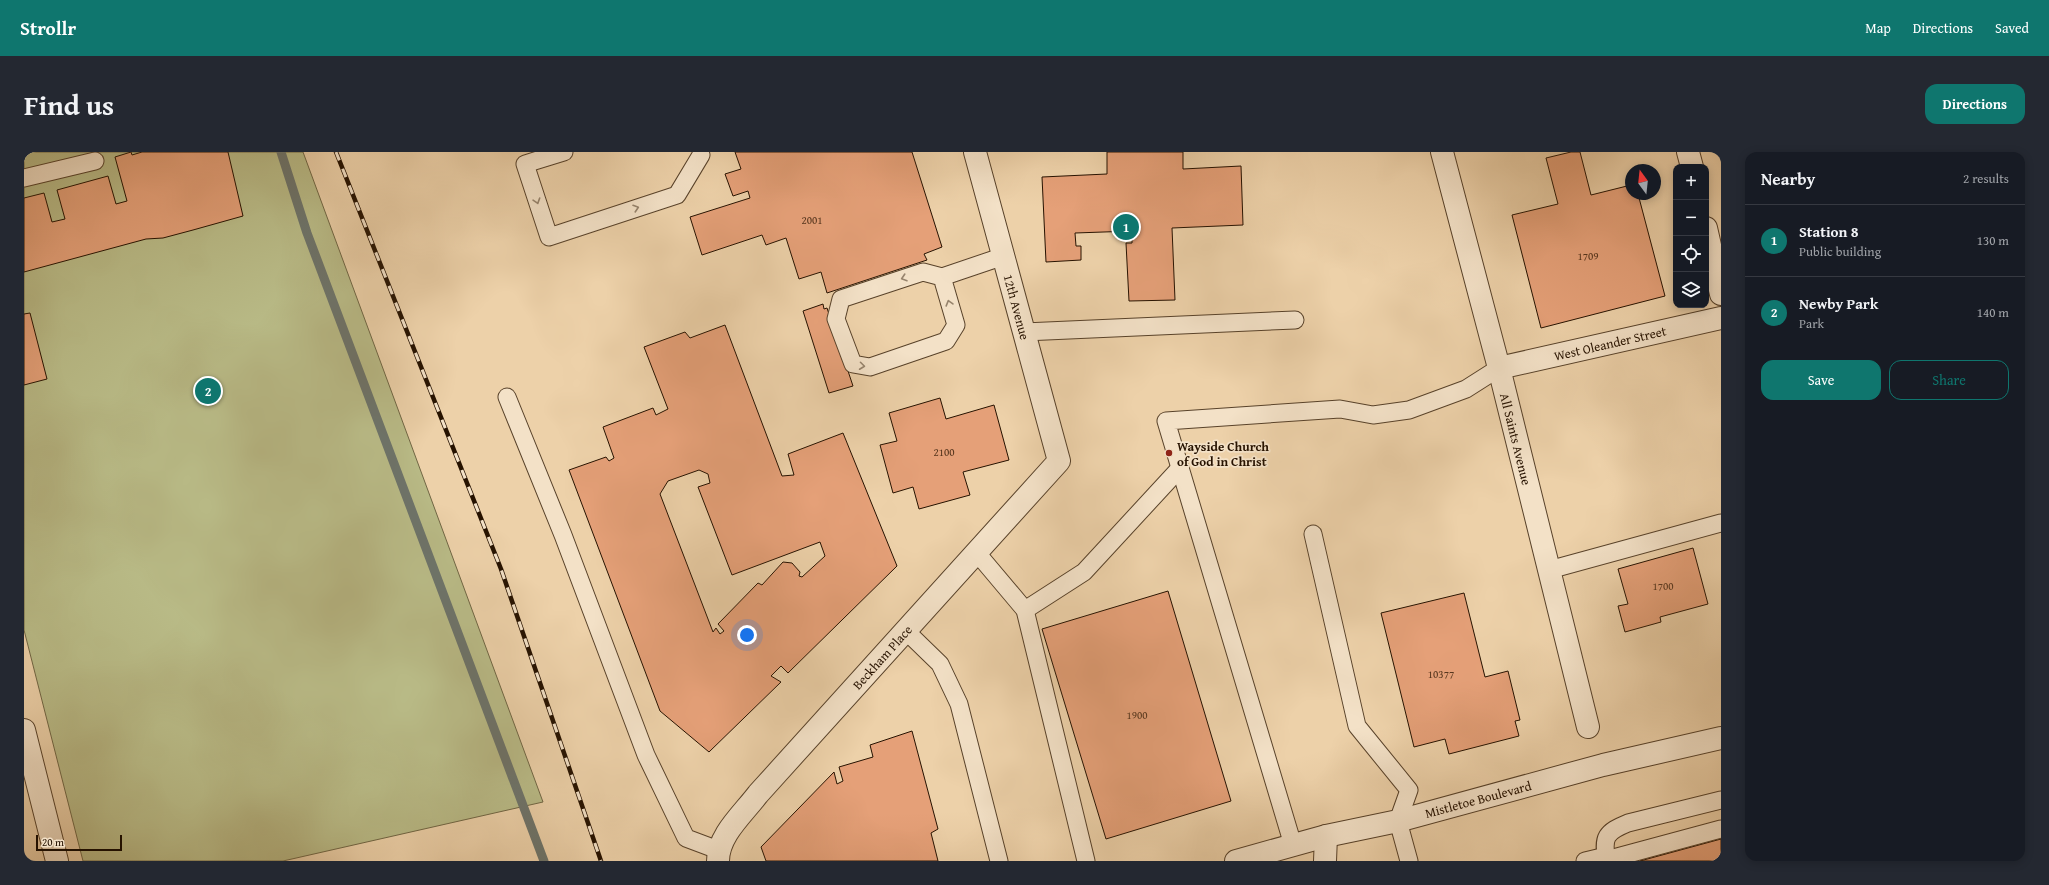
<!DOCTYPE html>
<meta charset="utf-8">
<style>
:root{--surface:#171b24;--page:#242831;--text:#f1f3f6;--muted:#9ea1a6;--line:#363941;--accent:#0f766e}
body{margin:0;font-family:"Gentium Book Plus",serif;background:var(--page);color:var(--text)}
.controls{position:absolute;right:12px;top:12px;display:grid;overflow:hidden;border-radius:8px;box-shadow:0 2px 10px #0003}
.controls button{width:36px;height:36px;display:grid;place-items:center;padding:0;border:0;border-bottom:1px solid var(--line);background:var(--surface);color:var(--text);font:20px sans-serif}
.compass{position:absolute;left:1601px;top:12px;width:36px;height:36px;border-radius:50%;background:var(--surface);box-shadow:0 2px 10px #0003;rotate:345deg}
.scale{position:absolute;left:12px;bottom:10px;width:86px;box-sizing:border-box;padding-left:4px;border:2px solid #261200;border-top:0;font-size:11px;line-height:14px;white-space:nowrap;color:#261200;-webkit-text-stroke:3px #f3e1c7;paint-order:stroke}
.you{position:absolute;left:723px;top:483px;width:14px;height:14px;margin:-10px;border:3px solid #fff;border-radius:50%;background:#1a73e8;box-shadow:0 0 0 6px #1a73e833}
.badge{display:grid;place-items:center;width:26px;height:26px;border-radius:50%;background:var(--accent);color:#fff;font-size:13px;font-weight:700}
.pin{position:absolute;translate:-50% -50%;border:2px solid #fff;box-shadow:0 1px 4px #0006}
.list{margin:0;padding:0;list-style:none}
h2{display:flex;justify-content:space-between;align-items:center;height:52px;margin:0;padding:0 16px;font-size:17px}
h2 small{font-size:13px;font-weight:400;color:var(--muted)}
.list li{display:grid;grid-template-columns:26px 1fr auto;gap:12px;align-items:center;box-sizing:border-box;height:72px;padding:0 16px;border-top:1px solid var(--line)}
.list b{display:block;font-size:15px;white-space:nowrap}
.list p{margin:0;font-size:13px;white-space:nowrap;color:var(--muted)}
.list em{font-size:13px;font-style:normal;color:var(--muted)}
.actions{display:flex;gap:8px;padding:12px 16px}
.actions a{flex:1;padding:9px 0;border:1px solid var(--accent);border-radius:12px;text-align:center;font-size:14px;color:var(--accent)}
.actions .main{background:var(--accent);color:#fff}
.icon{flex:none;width:22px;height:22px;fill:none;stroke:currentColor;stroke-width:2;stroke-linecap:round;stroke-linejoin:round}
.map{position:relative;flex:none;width:1697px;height:709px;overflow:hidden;border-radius:12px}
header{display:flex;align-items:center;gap:24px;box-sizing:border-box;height:56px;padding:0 20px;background:var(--accent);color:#fff}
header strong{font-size:19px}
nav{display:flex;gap:22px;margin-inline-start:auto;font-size:14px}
.intro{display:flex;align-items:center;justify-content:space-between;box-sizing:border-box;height:96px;padding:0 24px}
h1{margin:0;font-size:28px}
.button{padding:10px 18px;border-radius:12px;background:var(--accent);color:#fff;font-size:14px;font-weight:700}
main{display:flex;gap:24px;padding:0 24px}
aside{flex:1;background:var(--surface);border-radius:12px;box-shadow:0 2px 10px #0003}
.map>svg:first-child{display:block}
</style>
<header>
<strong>Strollr</strong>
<nav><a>Map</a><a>Directions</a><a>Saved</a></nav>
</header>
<div class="intro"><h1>Find us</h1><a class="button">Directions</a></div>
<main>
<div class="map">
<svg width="1697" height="709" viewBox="0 0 1697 709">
<rect width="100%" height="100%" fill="#edd1a9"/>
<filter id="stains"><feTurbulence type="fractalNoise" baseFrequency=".005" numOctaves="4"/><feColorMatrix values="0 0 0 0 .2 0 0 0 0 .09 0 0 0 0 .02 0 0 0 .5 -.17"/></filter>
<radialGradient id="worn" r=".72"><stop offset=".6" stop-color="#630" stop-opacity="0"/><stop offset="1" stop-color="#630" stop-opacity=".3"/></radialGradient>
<polygon fill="#b9bb87" stroke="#706644" points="0,0 279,0 519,650 259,709 59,709 0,478"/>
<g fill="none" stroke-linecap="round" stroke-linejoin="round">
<polyline stroke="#6d746b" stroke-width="9" points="257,0 283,81 520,709"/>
</g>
<g fill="#e5a078" stroke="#261200" fill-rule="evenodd">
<polygon points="107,0 108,3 118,0 204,0 219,64 169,78 139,86 122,87 0,120 0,46 20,41 28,70 41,67 33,38 84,24 92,52 103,49 91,5"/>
<polygon points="711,0 888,0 918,95 900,102 903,108 803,141 797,120 775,127 762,86 742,93 738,83 678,103 666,65 726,46 724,39 709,44 701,22 717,17"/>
<polygon points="1083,0 1159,0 1159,17 1217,14 1219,73 1148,76 1151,148 1105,149 1102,91 1108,91 1108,79 1051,81 1052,94 1057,94 1057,108 1022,110 1018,25 1083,22"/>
<polygon points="1547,0 1556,0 1567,43 1607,33 1607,42 1614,42 1641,144 1517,176 1488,63 1534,52 1522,6"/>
<polygon points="799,152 800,157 803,156 829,234 805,241 779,159"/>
<polygon points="6,161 23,227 0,233 0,162"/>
<path d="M701,173L758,324L770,323L764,302L819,281L873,414L764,521L757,514L747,524L757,530L685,600L636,559L545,318L582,305L585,309L590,306L579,275L629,256L632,263L644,257L620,195L661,180L666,186ZM675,318L684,322L686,331L674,335L708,423L796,390L801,404L778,425L775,424L776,420L768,411L759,410L738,433L734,431L694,472L700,479L696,482L692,476L689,480L636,342L644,329Z"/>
<polygon points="916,246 922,267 970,253 985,308 939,320 946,343 895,357 889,335 869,341 856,293 873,289 865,261"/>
<polygon points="1669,396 1684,452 1636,465 1637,470 1601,480 1594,454 1604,452 1594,417"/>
<polygon points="1144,439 1207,649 1082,687 1018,477"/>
<polygon points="1440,441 1461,525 1484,519 1496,568 1491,569 1495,584 1425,602 1421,587 1390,595 1357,461"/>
<polygon points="888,579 914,677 907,681 914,709 742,709 737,695 810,620 813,632 819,629 815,615 849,605 846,593"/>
<polygon points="1697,687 1697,709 1616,709"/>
</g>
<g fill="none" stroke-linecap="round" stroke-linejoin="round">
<defs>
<g id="service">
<polyline points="540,0 501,12 525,85 653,43 677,3"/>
<polyline points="0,26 71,9"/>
<polyline points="918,125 932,173 922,189 846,215 829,212 812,167 817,147 899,120 918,125 980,104"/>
<polyline points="1000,180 1271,168"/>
<polyline points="483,245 539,383 622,603 662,686 694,698"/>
<polyline points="1289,382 1333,574 1385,638 1374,669 1385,709"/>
<polyline points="953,401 1001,458 1062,709"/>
<polyline points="1525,418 1697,371"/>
<polyline points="1001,458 1060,420 1156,316"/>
<polyline points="882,479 916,512 935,552 975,709"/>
<polyline points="1269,693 1142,269 1316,257 1349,263 1385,258 1442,237 1475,216"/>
<polyline points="1582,708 1697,677"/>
<polyline points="1561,709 1582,704"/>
<path d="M1583,709C1578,685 1582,680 1604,671L1697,648"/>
</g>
<g id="minor">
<polyline points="1418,0 1475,216 1564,575"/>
<polyline points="1664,0 1668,15"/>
<polyline points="1682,76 1697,142"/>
<polyline points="1475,216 1697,166"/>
<polyline points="0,578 33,709"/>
<path d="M694,709C694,683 719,662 734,642L1035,309L951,0"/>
<polyline points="1212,709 1302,684 1374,669 1579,613 1697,586"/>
<polyline points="1301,709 1302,684"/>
</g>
</defs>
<use href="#service" stroke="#58422a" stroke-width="19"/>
<use href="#minor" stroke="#58422a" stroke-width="24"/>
<use href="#service" stroke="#f3e1c7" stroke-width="17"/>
<use href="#minor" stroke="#f3e1c7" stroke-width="22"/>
<defs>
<polyline id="rail" points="312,0 477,417 577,709"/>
</defs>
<use href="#rail" stroke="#261200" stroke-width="4.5"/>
<use href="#rail" stroke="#f3e1c7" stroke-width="3" stroke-dasharray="9" stroke-linecap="butt"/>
</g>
<defs><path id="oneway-chevron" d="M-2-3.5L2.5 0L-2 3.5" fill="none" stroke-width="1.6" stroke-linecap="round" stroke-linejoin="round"/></defs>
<g stroke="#97846d">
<use href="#oneway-chevron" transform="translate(513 49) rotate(72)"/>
<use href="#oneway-chevron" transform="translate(612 56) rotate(-18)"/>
<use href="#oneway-chevron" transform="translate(880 126) rotate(162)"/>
<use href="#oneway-chevron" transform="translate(925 151) rotate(-106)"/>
<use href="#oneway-chevron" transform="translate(838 214) rotate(7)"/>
</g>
<circle fill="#8f2418" stroke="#f3e1c7" stroke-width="1.5" cx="1145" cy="301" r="4"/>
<g text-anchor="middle" stroke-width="3.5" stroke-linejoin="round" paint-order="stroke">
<g font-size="11" fill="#56361e">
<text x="788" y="72">2001</text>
<text x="1564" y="108">1709</text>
<text x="920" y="304">2100</text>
<text x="1639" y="438">1700</text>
<text x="1417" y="526">10377</text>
<text x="1113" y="567">1900</text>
</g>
<g font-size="13" fill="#261200" stroke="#f3e1c7">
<text transform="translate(993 155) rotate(75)" y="5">12th Avenue</text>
<text transform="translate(1586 191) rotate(-13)" y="5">West Oleander Street</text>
<text transform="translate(1492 287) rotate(76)" y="5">All Saints Avenue</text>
<text transform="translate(858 505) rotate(-48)" y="5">Beckham Place</text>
<text transform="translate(1454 647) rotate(-15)" y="5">Mistletoe Boulevard</text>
</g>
<g font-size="13" font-weight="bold" fill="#261200" stroke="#f3e1c7" text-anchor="start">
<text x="1153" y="299">Wayside Church<tspan x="1153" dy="15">of God in Christ</tspan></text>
</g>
</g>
<rect width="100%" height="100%" filter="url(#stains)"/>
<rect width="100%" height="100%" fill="url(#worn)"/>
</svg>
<div class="controls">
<button>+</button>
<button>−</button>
<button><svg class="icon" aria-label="locate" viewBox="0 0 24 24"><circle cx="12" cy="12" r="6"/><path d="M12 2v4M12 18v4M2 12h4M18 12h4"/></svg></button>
<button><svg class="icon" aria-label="layers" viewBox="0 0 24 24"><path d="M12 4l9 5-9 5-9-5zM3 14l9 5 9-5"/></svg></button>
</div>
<svg class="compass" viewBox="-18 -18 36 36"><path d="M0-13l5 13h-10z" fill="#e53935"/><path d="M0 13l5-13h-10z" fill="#9ea1a6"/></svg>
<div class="scale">20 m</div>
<div class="you"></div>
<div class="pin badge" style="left:1102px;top:75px">1</div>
<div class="pin badge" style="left:184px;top:239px">2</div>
</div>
<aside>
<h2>Nearby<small>2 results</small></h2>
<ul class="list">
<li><span class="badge">1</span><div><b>Station 8</b><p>Public building</p></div><em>130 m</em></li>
<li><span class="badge">2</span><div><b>Newby Park</b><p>Park</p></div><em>140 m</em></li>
</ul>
<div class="actions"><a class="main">Save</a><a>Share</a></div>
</aside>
</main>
